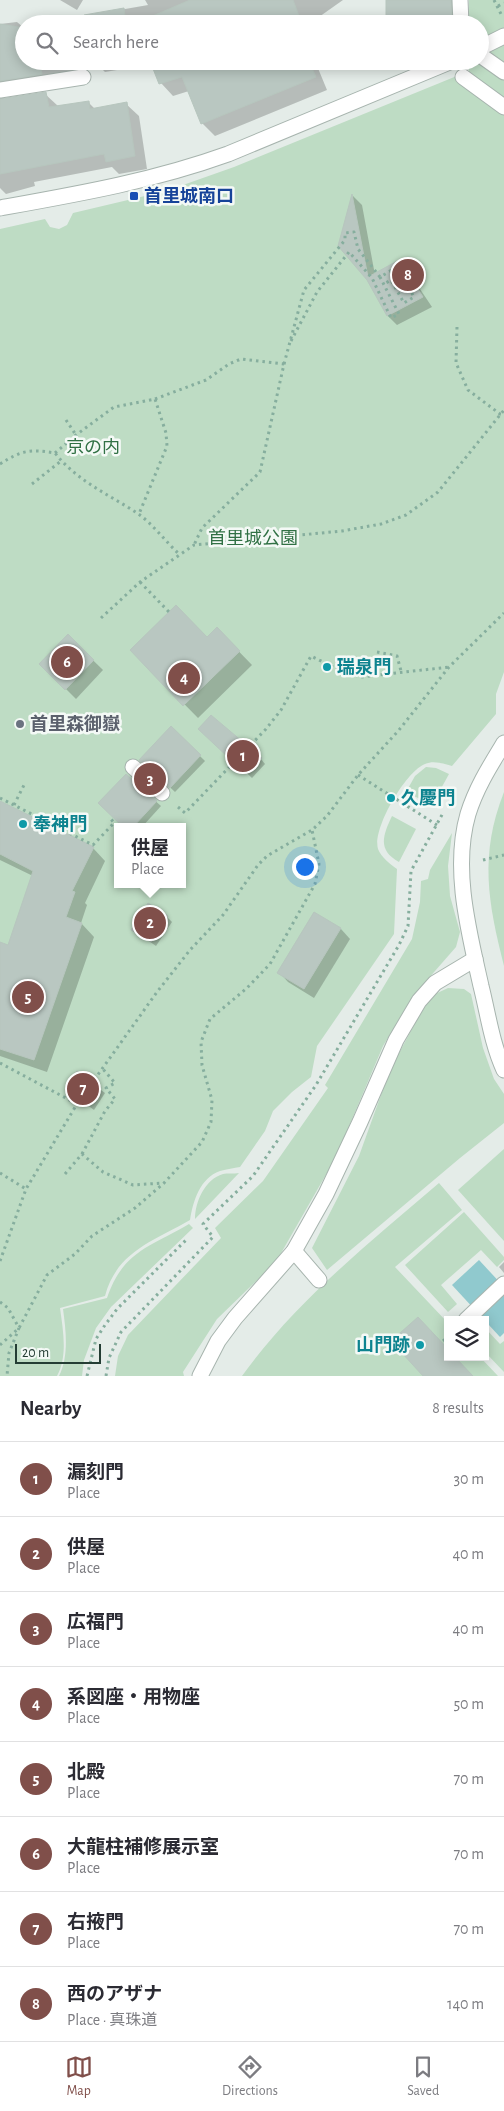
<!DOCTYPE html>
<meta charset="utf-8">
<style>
:root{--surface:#fff;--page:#f7f7f7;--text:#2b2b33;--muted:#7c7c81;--line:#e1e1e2;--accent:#804f4a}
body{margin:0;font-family:"Alegreya Sans","Noto Sans JP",sans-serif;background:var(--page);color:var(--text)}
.controls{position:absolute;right:15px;bottom:15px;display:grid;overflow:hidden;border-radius:0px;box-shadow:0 2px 12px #0003}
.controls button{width:45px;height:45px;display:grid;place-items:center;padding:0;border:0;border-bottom:1px solid var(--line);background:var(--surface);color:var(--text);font:25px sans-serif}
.scale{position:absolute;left:15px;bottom:12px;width:86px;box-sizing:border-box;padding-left:5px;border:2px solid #243d34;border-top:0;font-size:14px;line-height:18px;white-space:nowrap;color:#243d34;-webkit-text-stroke:4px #f4f9f6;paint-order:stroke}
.you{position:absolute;left:304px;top:866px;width:18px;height:18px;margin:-12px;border:4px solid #fff;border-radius:50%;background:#1a73e8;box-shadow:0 0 0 8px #1a73e833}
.badge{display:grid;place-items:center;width:32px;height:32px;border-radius:50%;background:var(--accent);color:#fff;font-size:16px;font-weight:700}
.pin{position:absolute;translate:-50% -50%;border:2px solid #fff;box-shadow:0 1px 5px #0006}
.popup{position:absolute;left:114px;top:823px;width:72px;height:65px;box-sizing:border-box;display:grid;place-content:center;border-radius:0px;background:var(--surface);filter:drop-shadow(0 1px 4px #0005);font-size:16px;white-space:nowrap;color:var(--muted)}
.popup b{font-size:19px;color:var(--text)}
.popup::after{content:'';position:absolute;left:50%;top:100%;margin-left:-10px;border:10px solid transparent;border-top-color:var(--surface)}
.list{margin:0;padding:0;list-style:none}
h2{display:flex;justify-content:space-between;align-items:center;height:65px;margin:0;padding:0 20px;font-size:21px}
h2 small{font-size:16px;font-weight:400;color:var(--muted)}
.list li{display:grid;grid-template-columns:32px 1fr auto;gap:15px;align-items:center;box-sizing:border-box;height:75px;padding:0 20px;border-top:1px solid var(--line)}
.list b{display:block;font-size:19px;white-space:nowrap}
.list p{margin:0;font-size:16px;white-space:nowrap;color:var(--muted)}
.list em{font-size:16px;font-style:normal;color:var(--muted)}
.icon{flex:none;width:28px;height:28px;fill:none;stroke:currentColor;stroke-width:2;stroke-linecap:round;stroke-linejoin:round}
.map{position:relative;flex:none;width:504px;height:1376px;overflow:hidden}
.search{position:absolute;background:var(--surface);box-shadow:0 2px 12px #0003;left:15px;right:15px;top:15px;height:55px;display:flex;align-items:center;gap:12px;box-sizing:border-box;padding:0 18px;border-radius:28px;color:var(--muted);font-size:19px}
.sheet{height:665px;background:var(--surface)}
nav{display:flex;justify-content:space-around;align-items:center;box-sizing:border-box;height:70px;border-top:1px solid var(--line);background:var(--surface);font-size:14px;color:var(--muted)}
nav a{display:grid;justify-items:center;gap:2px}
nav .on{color:var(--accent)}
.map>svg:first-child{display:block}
</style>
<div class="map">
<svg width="504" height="1376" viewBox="0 0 504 1376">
<rect width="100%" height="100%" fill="#e4ece8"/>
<g fill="#bedcc4" fill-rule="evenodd">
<path d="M469,0H504V672L496,694V714L452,766C444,764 434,760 425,764C406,771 372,829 378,849C381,857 391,865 397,869L394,934L317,1046L311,1077L292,1092L273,1111L265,1131L240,1167C234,1168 227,1169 220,1171C200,1178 193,1201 190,1220C154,1241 117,1251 105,1296L60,1308C63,1330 68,1356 57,1376H0V229L45,219L50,227L59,229L67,225L73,213L166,191L234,167L469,71V61H480V24H469ZM118,827H182V884H118Z"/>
<polygon points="426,767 436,768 449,774 432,805 406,792 415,776"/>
<path d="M504,792V966C488,903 479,855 504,792Z"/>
<path d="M392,816L416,829L399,862C377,850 383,835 392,816Z"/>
<polygon points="452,833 448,866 450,896 460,932 456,947 414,995 383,1046 336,1157 276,1262 217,1319 183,1372 184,1376 115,1376 118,1356 128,1335 221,1238 215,1228 263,1181 328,1088 325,1085 412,939 420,902 421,881 428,879 430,870"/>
<polygon points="448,988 464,989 471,994 483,1048 494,1079 504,1094 504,1123 460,1158 327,1270 312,1248 359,1156 390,1070 420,1014 433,995"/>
<polygon points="504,1149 504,1241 458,1190"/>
<path d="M239,1173L195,1219C195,1202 205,1179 223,1174C227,1173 234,1174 239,1173Z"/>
<path d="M439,1183L462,1210L395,1267L448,1323V1357H480L498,1376H242C296,1301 369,1243 439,1183Z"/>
<polygon points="464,1212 504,1257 504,1260 497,1267 481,1250 441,1285 457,1304 448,1312 405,1265"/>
<path d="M189,1224L193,1228L111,1307L96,1328L84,1360L82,1376H59C69,1356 66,1331 63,1309L107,1298C123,1251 150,1247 189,1224Z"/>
<polygon points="485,1328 500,1344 504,1341 504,1372 485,1352"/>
</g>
<polygon fill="#90c9ce" points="479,1260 504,1287 504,1333 500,1337 452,1285"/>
<g fill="#0003">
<polygon points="60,0 83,0 77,10"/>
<polygon points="145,0 343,0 309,24 92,24 91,15 148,5"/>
<rect x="387" y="0" width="77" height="24"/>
<polygon points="17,22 24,28 24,61 93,61 53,81 11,93 3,99 45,94 58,106 88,102 95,109 126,104 139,116 147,169 119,174 112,167 34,182 35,186 6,194 0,188 0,24"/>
<polygon points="94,61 315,61 327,90 215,136 202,123 189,91 173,96 161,83 153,64 105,72"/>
<polygon points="353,196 362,205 375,275 398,261 408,271 432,307 397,325 388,316 368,279 340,246"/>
<polygon points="217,629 252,665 198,718 131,650 207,638"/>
<polygon points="68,636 103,670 76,699 41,664"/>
<polygon points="171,728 205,761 175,792 141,760"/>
<polygon points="200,729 261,759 265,764 252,778"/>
<polygon points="126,775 161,806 142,827 125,827"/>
<polygon points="0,803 93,848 105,861 85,903 87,905 81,923 94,937 47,1072 0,1056 0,943 9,946 33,876 0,860"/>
<polygon points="314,913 341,929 350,939 314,998 288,982 279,972"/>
<polygon points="167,917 172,922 156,946 133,930"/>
<polygon points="78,1073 105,1093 94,1110 67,1090"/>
<polygon points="504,1262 504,1273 499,1267"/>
</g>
<g fill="#b9c7c1" stroke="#b7c6be">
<polygon points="190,0 293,0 302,24 134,24"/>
<polygon points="386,0 451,0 452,24 386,24"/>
<polygon points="124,8 126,24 57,24 85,18 84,15"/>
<polygon points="0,24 24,28 24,61 55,61 41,68 42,74 0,81"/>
<polygon points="150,61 309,61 316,77 201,124 182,77 159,84"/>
<polygon points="46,92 49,107 89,101 90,109 127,102 135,156 106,162 104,154 0,174 0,99"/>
<polygon points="352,194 368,277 399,260 423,297 387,316 367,280 338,246"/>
<polygon points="176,605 207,637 217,627 240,651 183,706 130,650"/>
<polygon points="68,634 94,660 65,690 39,664"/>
<polygon points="211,715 262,758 246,774 198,729"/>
<polygon points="171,726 201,755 170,788 139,760"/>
<polygon points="126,774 157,801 133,827 123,827 98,803"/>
<polygon points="0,801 94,847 72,891 75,892 66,917 82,923 34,1060 0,1049 0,942 8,945 33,871 0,854"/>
<polygon points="148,903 168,916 151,942 131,930"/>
<polygon points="314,912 341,928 304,989 277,973"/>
<polygon points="77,1071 101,1087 89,1106 65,1090"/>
<polygon points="418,1317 448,1349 448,1357 455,1357 473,1376 423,1376 391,1341"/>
</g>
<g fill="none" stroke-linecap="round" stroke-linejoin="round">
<defs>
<g id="minor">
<polyline points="460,0 461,24"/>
<polyline points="480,48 504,36"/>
<polyline points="480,55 504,72"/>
<polyline points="463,77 504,107"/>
<polyline points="0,90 83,77"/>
<path d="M0,208C78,194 153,181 228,154L452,61"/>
<path d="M504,743C490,766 476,788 468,814C452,869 469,932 481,986C488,1014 492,1044 504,1070"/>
<polyline points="133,767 162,793"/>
<polyline points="294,1251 319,1280"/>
<polyline points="466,1320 504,1284"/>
<polyline points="200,1376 218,1341 235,1318 294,1251 326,1194 360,1122 396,1040 419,1001 435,983 475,959"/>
</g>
</defs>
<use href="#minor" stroke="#a7b4ae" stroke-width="17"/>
<g stroke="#86ae9e" stroke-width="3" stroke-dasharray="2.5 4" stroke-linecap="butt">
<polyline points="494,0 501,14"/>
<polyline points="498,6 504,3"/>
<polyline points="457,327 456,363 468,390 500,414 504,415"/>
<polyline points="291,341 317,292 349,252 372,278 391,318 399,314 380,277"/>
<polyline points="284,364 304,290 345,240 345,233 354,232 358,249 380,277 397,267 414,297 404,303 391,280 384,284"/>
<polyline points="155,399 206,380 229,364 241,359 284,364 260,472 202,528 194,545"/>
<polyline points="66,420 76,435"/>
<polyline points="55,453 76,435 114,407 155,399 166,433 167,446 139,514"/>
<path d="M0,464C22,450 30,449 55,453C77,481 108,494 137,513C152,523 165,541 179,554"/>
<polyline points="32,484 61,461"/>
<polyline points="140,582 169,612"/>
<polyline points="101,618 140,582 194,545 342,531 381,524 406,515 438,492 504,410"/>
<polyline points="377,652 397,656 401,671"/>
<polyline points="358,775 437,825"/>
<polyline points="0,798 93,845 114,823 111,819"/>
<polyline points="14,805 24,785"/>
<polyline points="178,807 185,813 266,729 281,710 311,656 339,670 361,677 449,667"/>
<polyline points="483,860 504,855"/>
<polyline points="0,1063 77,1104 157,992 190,950 223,915 258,865 267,856 312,830 327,816 358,775 399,730 449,667 504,613"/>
<polyline points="82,1154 105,1111 115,1099 106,1088 115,1083 102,1068"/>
<polyline points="0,1173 26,1189"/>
<polyline points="65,1174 82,1154 103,1172 133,1185 163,1183"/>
<polyline points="0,1261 26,1189 77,1104"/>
<polyline points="0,1302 8,1308 19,1328 9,1353 7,1376"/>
<polyline points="443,1341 448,1337"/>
<polyline points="0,1345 19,1328 47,1275 75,1254 92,1236 135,1208 164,1183 202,1142 211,1122 212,1100 202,1065 201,1042 210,1019 247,988 270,964 315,884 319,864 312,830"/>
<polyline points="87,1376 96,1339 105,1325 117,1309 188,1238"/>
<polyline points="106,1376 109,1358 121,1332 213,1237 203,1224 253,1176 316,1085 399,945 408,926 411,871 443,813"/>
</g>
<use href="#minor" stroke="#fff" stroke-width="15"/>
</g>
<rect fill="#1a4fb4" stroke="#f4f9f6" stroke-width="2" x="129" y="191" width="10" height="10" rx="2.5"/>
<g fill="#0f9aa8" stroke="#f4f9f6" stroke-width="2">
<circle cx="327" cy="667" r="5"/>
<circle cx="391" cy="798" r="5"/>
<circle cx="23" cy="824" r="5"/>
<circle cx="420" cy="1345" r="5"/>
</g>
<circle fill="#6b7280" stroke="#f4f9f6" stroke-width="2" cx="20" cy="724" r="5"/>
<g text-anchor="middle" stroke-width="5" stroke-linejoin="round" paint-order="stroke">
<g font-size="18" font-weight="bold" fill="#164399" stroke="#f4f9f6" text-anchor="start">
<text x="144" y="202">首里城南口</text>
</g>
<g font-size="18" fill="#317145" stroke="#f4f9f6">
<text x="93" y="453">京の内</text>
<text x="253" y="544">首里城公園</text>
</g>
<g font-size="18" font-weight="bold" fill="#0d838f" stroke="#f4f9f6" text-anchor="start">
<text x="337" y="673">瑞泉門</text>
<text x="401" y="804">久慶門</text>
<text x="33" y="830">奉神門</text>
<text x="410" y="1351" text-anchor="end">山門跡</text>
</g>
<g font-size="18" font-weight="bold" fill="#5b616d" stroke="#f4f9f6" text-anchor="start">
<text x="30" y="730">首里森御嶽</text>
</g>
</g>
</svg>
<div class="controls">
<button><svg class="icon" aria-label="layers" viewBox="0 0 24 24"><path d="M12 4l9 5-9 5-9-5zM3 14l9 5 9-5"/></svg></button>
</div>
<div class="scale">20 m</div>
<div class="you"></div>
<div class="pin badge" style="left:243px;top:756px">1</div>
<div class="pin badge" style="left:150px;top:923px">2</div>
<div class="popup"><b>供屋</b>Place</div>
<div class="pin badge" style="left:150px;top:779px">3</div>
<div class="pin badge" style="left:184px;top:678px">4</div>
<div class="pin badge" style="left:28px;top:997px">5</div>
<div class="pin badge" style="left:67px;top:662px">6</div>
<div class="pin badge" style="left:83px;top:1089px">7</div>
<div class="pin badge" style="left:408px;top:275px">8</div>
<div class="search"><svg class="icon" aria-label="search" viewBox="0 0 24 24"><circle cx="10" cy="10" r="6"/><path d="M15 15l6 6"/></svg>Search here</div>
</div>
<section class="sheet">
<h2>Nearby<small>8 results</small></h2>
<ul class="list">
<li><span class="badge">1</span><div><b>漏刻門</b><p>Place</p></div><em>30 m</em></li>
<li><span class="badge">2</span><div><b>供屋</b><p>Place</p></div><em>40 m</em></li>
<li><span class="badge">3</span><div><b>広福門</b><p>Place</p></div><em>40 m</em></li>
<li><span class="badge">4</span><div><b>系図座・用物座</b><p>Place</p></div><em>50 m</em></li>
<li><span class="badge">5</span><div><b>北殿</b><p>Place</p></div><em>70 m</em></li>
<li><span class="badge">6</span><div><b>大龍柱補修展示室</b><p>Place</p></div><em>70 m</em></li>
<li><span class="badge">7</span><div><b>右掖門</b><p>Place</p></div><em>70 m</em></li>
<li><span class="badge">8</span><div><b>西のアザナ</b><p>Place · 真珠道</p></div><em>140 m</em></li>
</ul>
</section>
<nav>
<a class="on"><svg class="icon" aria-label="map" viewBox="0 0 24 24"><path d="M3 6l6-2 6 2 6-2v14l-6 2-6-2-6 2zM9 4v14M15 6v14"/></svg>Map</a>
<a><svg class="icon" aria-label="directions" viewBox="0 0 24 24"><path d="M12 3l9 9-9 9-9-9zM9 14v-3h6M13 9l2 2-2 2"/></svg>Directions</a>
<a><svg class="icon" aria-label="saved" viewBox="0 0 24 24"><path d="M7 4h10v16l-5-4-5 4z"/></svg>Saved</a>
</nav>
